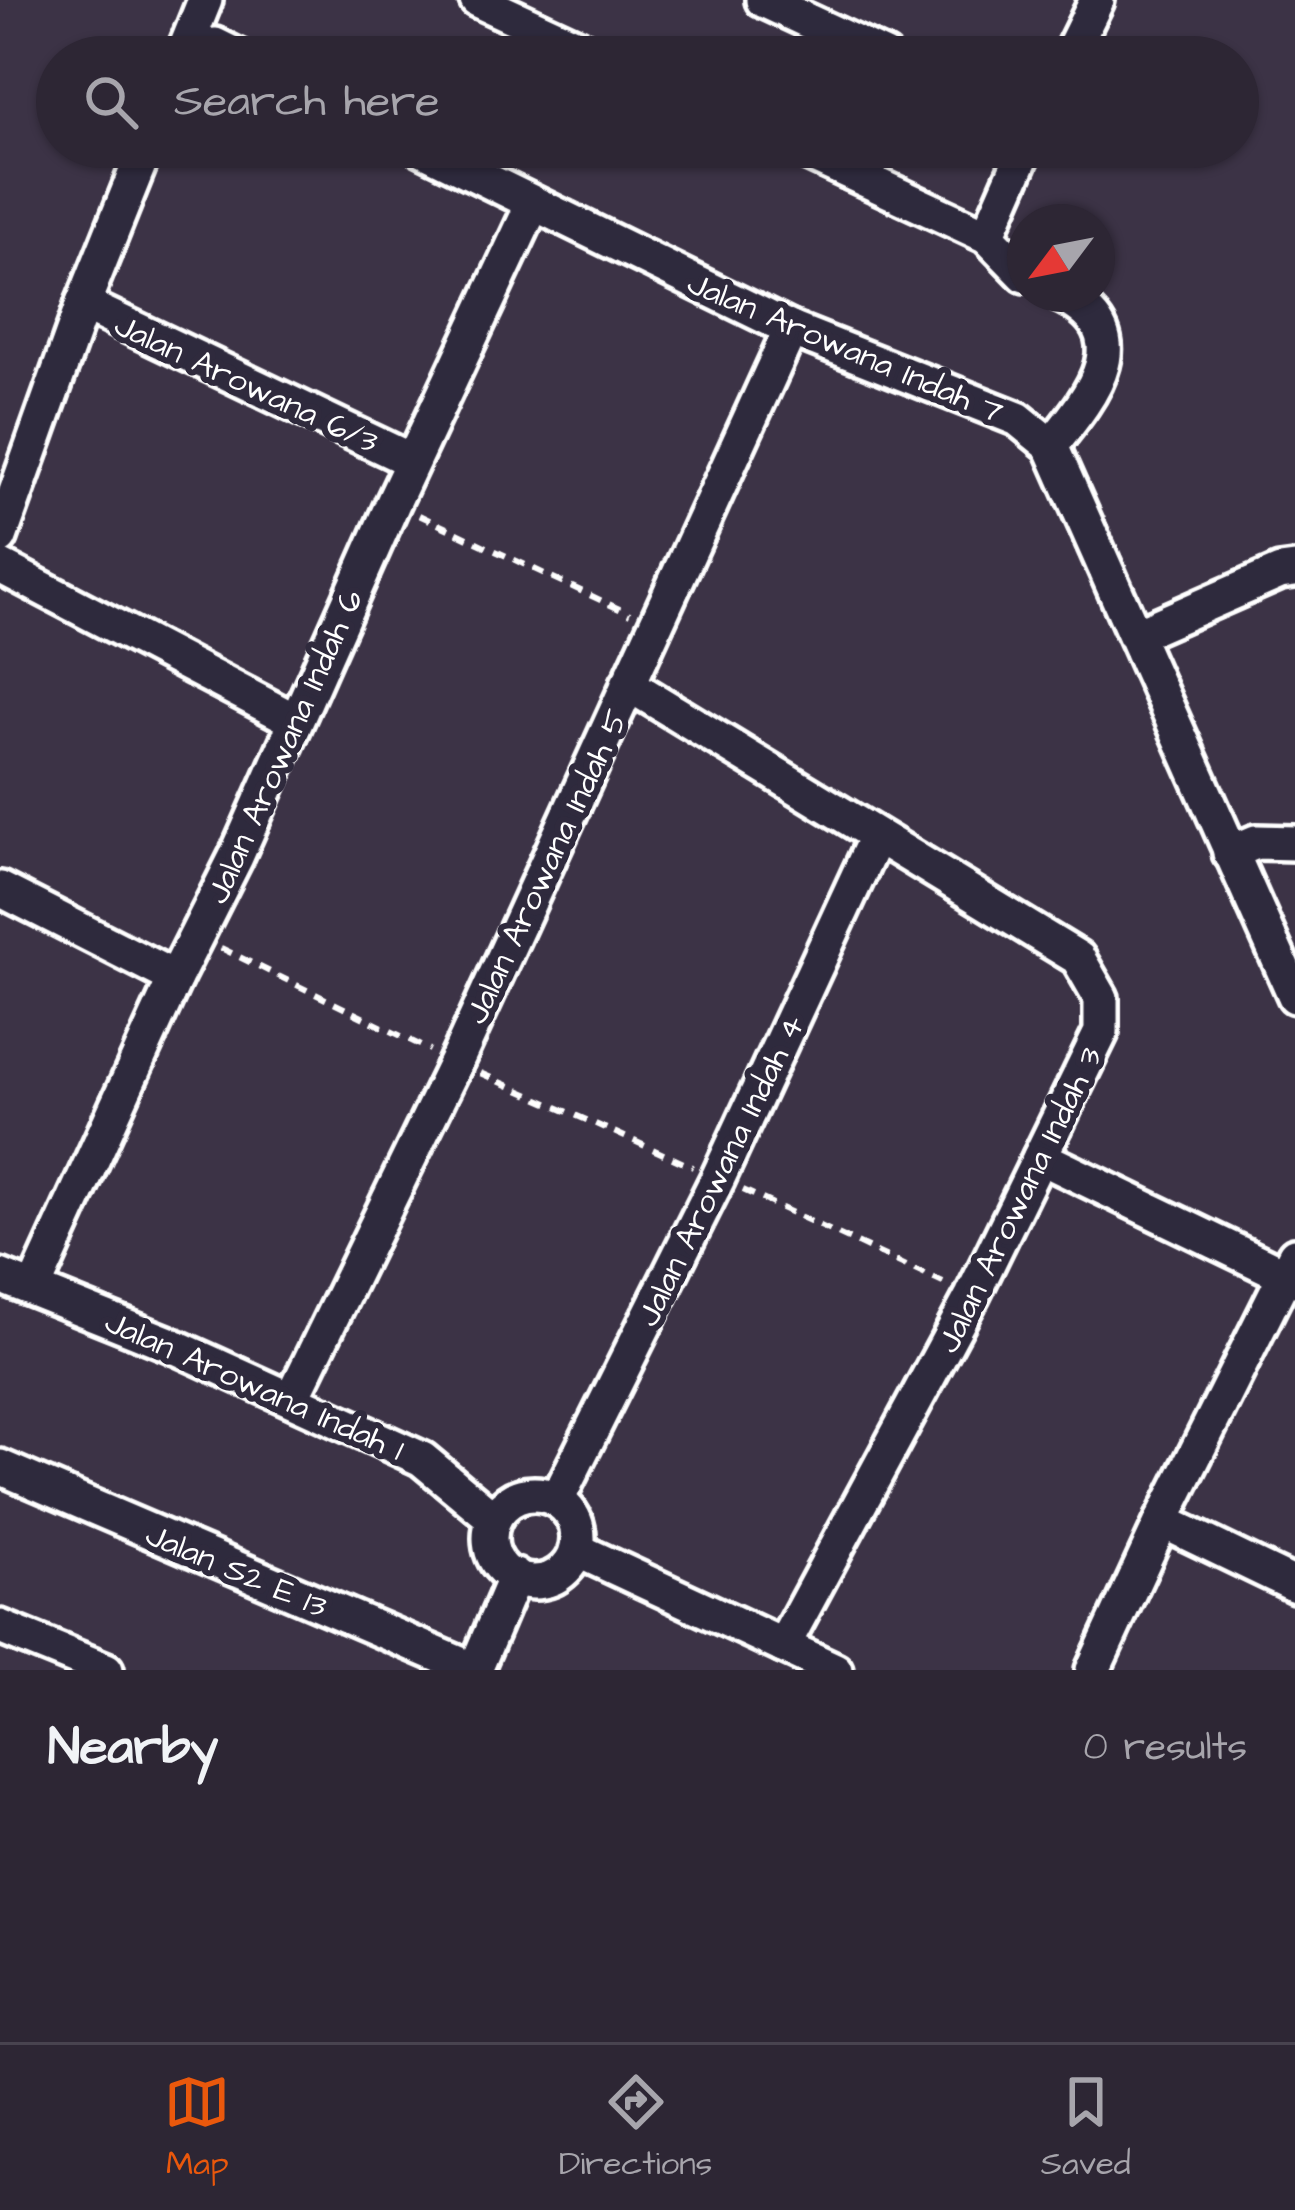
<!DOCTYPE html>
<style>
:root{--surface:#2d2634;--page:#352e3c;--text:#f1f3f6;--muted:#a7a5ac;--line:#48434f;--accent:#ea580c}
body{margin:0;font-family:"Architects Daughter",sans-serif;background:var(--page);color:var(--text)}
.compass{position:absolute;left:1007px;top:204px;width:108px;height:108px;border-radius:50%;background:var(--surface);box-shadow:0 3px 9px #0004;rotate:238deg}
.list{margin:0;padding:0;list-style:none}
h2{display:flex;justify-content:space-between;align-items:center;height:156px;margin:0;padding:0 48px;font-size:51px}
h2 small{font-size:39px;font-weight:400;color:var(--muted)}
.icon{flex:none;width:66px;height:66px;fill:none;stroke:currentColor;stroke-width:2;stroke-linecap:round;stroke-linejoin:round}
.map{position:relative;flex:none;width:1295px;height:1670px;overflow:hidden}
.search{position:absolute;background:var(--surface);box-shadow:0 3px 9px #0004;left:36px;right:36px;top:36px;height:132px;display:flex;align-items:center;gap:30px;box-sizing:border-box;padding:0 42px;border-radius:66px;color:var(--muted);font-size:45px}
.sheet{height:372px;background:var(--surface)}
nav{display:flex;justify-content:space-around;align-items:center;box-sizing:border-box;height:168px;border-top:3px solid var(--line);background:var(--surface);font-size:33px;color:var(--muted)}
nav a{display:grid;justify-items:center;gap:6px}
nav .on{color:var(--accent)}
.map>svg:first-child{display:block}
</style>
<div class="map">
<svg width="1295" height="1670" viewBox="0 0 1295 1670">
<rect width="100%" height="100%" fill="#3c3346"/>
<filter id="ink" filterUnits="userSpaceOnUse"><feTurbulence type="fractalNoise" baseFrequency=".00833" numOctaves="2"/><feDisplacementMap in="SourceGraphic" scale="24" xChannelSelector="R" yChannelSelector="G"/><feConvolveMatrix kernelMatrix="1 2 1 2 8 2 1 2 1" color-interpolation-filters="sRGB"/></filter>
<g filter="url(#ink)">
<g fill="none" stroke-linecap="round" stroke-linejoin="round">
<defs>
<g id="minor">
<polyline points="477,0 600,57"/>
<polyline points="763,0 885,57"/>
<polyline points="215,45 239,57"/>
<polyline points="182,57 205,0"/>
<polyline points="1069,57 1097,0"/>
<polyline points="419,147 791,329 1018,419 1051,446 1295,996"/>
<polyline points="795,147 987,236 1025,275"/>
<polyline points="987,236 1026,147"/>
<polyline points="83,304 412,461"/>
<path d="M1051,446C1092,395 1143,334 1059,294"/>
<polyline points="0,537 83,304 146,147"/>
<polyline points="0,566 294,720"/>
<polyline points="1136,635 1280,572 1295,570"/>
<polyline points="628,684 1078,958 1101,998 1101,1032 972,1296 783,1646"/>
<polyline points="1230,853 1256,842 1295,843"/>
<polyline points="0,889 175,978"/>
<polyline points="1040,1157 1295,1280"/>
<polyline points="0,1276 167,1343 422,1459 494,1519"/>
<polyline points="34,1288 175,978 236,857 393,503 533,204"/>
<polyline points="292,1399 456,1062 791,329"/>
<polyline points="0,1467 474,1670"/>
<circle cx="534" cy="1538" r="44"/>
<polyline points="557,1500 718,1178 876,837"/>
<polyline points="1162,1521 1295,1585"/>
<polyline points="577,1550 835,1670"/>
<polyline points="0,1627 106,1670"/>
<polyline points="475,1670 515,1576"/>
<polyline points="1093,1670 1162,1521 1295,1255"/>
</g>
</defs>
<use href="#minor" stroke="#fff" stroke-width="42"/>
<g stroke="#fff" stroke-width="6" stroke-dasharray="12 9" stroke-linecap="butt">
<polyline points="419,515 630,614"/>
<polyline points="221,948 430,1050"/>
<polyline points="480,1073 693,1167"/>
<polyline points="743,1190 943,1283"/>
</g>
<use href="#minor" stroke="#2f2a3d" stroke-width="33"/>
</g>
</g>
<g text-anchor="middle" stroke-width="12" stroke-linejoin="round" paint-order="stroke">
<g font-size="33" fill="#fff" stroke="#2f2a3d">
<text transform="translate(846 346) rotate(23)" y="12">Jalan Arowana Indah 7</text>
<text transform="translate(247 382) rotate(25)" y="12">Jalan Arowana 6/3</text>
<text transform="translate(283 746) rotate(-66)" y="12">Jalan Arowana Indah 6</text>
<text transform="translate(545 866) rotate(-65)" y="12">Jalan Arowana Indah 5</text>
<text transform="translate(719 1170) rotate(-64)" y="12">Jalan Arowana Indah 4</text>
<text transform="translate(1018 1199) rotate(-64)" y="12">Jalan Arowana Indah 3</text>
<text transform="translate(255 1384) rotate(24)" y="12">Jalan Arowana Indah 1</text>
<text transform="translate(237 1569) rotate(23)" y="12">Jalan S2 E 13</text>
</g>
</g>
</svg>
<svg class="compass" viewBox="-18 -18 36 36"><path d="M0-13l5 13h-10z" fill="#e53935"/><path d="M0 13l5-13h-10z" fill="#a7a5ac"/></svg>
<div class="search"><svg class="icon" aria-label="search" viewBox="0 0 24 24"><circle cx="10" cy="10" r="6"/><path d="M15 15l6 6"/></svg>Search here</div>
</div>
<section class="sheet">
<h2>Nearby<small>0 results</small></h2>
<ul class="list">
</ul>
</section>
<nav>
<a class="on"><svg class="icon" aria-label="map" viewBox="0 0 24 24"><path d="M3 6l6-2 6 2 6-2v14l-6 2-6-2-6 2zM9 4v14M15 6v14"/></svg>Map</a>
<a><svg class="icon" aria-label="directions" viewBox="0 0 24 24"><path d="M12 3l9 9-9 9-9-9zM9 14v-3h6M13 9l2 2-2 2"/></svg>Directions</a>
<a><svg class="icon" aria-label="saved" viewBox="0 0 24 24"><path d="M7 4h10v16l-5-4-5 4z"/></svg>Saved</a>
</nav>
